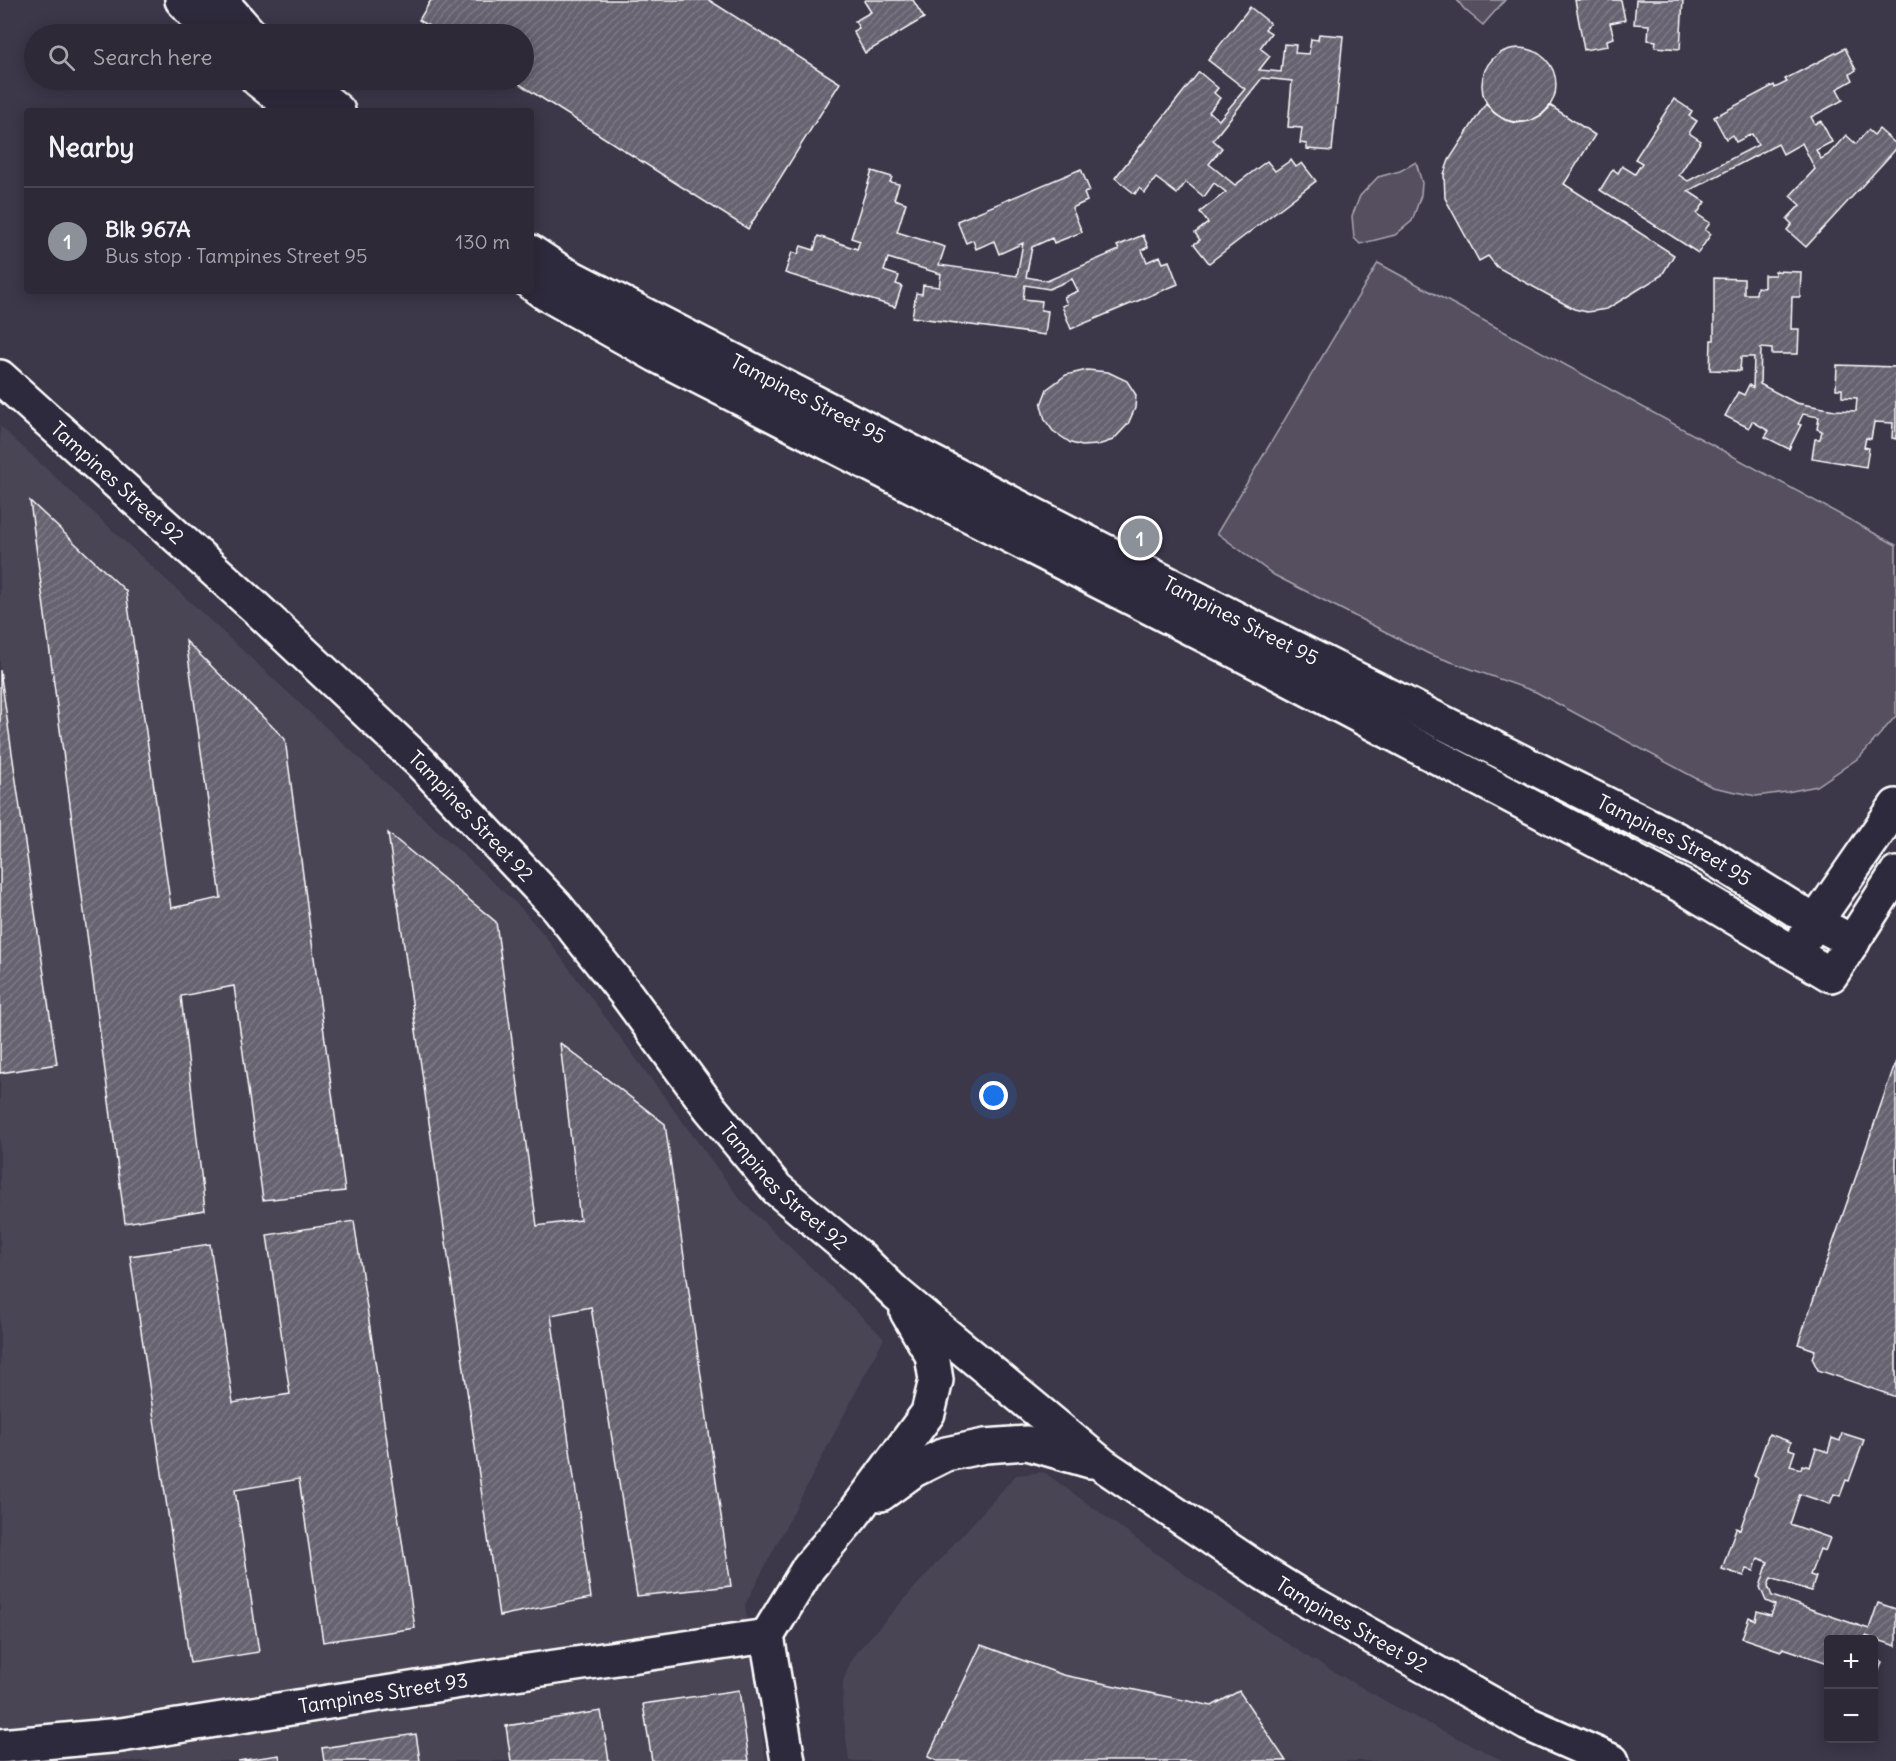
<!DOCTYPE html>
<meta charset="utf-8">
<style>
:root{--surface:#2d2937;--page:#393542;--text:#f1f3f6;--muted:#a7a6ad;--line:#484552;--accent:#8c9099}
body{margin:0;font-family:Delius,sans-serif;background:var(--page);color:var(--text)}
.controls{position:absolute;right:18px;bottom:18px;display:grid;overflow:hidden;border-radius:6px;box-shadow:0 3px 15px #0003}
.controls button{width:54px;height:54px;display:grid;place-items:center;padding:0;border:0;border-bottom:2px solid var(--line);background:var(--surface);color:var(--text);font:30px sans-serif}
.you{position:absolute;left:994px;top:1096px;width:21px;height:21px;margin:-15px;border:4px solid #fff;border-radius:50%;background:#1a73e8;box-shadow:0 0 0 9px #1a73e833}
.badge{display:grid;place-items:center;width:39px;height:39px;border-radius:50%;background:var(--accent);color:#fff;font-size:20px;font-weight:700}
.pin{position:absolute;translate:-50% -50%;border:3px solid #fff;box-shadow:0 2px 6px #0006}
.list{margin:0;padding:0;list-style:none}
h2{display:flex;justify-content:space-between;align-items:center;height:78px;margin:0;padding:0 24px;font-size:26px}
h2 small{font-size:20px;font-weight:400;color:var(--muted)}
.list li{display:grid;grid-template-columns:39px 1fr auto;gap:18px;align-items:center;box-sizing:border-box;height:108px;padding:0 24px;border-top:2px solid var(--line)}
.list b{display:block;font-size:22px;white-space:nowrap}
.list p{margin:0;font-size:20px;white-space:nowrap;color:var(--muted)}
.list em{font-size:20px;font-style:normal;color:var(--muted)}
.icon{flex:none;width:33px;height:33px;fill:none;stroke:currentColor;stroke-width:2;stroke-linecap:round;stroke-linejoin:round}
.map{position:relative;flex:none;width:1896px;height:1761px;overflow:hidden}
.search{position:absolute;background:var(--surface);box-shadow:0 3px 15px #0003;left:24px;top:24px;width:510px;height:66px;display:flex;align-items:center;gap:15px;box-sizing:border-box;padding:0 21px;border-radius:33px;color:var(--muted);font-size:22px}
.panel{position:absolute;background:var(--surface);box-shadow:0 3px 15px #0003;left:24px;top:108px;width:510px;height:186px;border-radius:6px}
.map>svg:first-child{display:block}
</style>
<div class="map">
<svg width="1896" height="1761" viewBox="0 0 1896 1761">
<defs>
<pattern id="building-hatch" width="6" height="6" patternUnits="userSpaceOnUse" patternTransform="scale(1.5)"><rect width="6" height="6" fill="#666270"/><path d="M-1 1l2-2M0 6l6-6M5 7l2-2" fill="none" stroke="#7d7a85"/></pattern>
</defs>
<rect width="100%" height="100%" fill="#3c3749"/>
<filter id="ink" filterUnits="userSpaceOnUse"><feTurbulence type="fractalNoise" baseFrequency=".0167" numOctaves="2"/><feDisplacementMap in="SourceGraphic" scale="12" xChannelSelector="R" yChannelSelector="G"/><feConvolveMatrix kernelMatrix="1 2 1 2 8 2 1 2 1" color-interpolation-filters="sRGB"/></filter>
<g filter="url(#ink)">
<g fill="#494455">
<polygon points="0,426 520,907 546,937 740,1199 884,1338 745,1605 766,1761 0,1761"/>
<polygon points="1044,1472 1197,1583 1305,1655 1403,1711 1504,1761 849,1761 842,1706 843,1681 853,1656 1016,1475"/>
</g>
<g fill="#555060" stroke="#aaa8b0" stroke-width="1.5">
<polygon points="1457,0 1505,0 1483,25 1465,10"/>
<polygon points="1416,162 1422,183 1421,195 1412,221 1395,235 1360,244 1354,238 1352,216 1360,196 1378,177 1400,171"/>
<polygon points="1378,263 1896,545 1896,716 1860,757 1817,786 1787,792 1756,796 1712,787 1536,692 1429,654 1274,575 1217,533"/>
</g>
<g fill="url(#building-hatch)" stroke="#fff" stroke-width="1.5">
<polygon points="431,0 709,0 840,83 748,229 513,80 524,80 524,34 442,34 419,20"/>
<polygon points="866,0 913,0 924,18 865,53 853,31 859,28 855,21 871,12 864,1"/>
<polygon points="1575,0 1621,0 1625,20 1610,23 1614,38 1607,40 1608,46 1584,50"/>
<polygon points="1636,0 1683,0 1680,49 1655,47 1656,41 1648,40 1649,25 1634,24"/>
<polygon points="1250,7 1270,23 1265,29 1271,33 1260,48 1270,56 1259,70 1281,72 1284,44 1296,45 1295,53 1309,54 1311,39 1318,40 1319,34 1343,36 1332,151 1307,149 1307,144 1300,143 1302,128 1288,127 1292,81 1262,78 1213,140 1222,148 1209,164 1235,185 1267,161 1275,171 1291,160 1296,167 1302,163 1316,181 1209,263 1194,244 1200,240 1195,233 1208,223 1200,212 1226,192 1214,183 1204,197 1186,182 1177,194 1156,178 1145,193 1139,188 1135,194 1115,178 1199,72 1218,88 1214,93 1220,98 1209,112 1219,120 1245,89 1208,60"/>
<circle cx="1519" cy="85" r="37"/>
<polygon points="1845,48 1856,70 1850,74 1853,80 1837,89 1843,100 1811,117 1815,124 1821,121 1832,142 1816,150 1821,159 1828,155 1846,135 1856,144 1868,130 1874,135 1879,129 1896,144 1896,149 1806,247 1787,230 1792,224 1787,219 1800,205 1790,196 1815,169 1802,143 1783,154 1778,144 1688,191 1705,202 1697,214 1710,223 1705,230 1711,234 1698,253 1600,190 1613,169 1618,173 1622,166 1635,174 1642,163 1635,159 1674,99 1692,111 1689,116 1697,121 1689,133 1701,141 1679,175 1688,181 1758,145 1752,134 1736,142 1732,135 1726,139 1714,117 1774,85 1775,88 1787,82 1785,79"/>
<polygon points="1486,103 1494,113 1505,120 1517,123 1530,121 1542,115 1551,106 1595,135 1564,184 1674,255 1662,275 1607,309 1587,312 1574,309 1497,267 1488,256 1479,261 1445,198 1444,174 1449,160"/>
<polygon points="1081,169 1090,191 1084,193 1087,201 1072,208 1082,232 1054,243 1052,238 1032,247 1026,277 1047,281 1119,250 1117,246 1143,235 1148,247 1142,250 1147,262 1160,256 1163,263 1169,261 1178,284 1071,329 1062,306 1067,304 1064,297 1078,291 1072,279 1049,289 1025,285 1023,299 1042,301 1041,310 1048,311 1045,335 912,317 916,293 922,294 923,285 939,287 941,274 888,258 884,271 899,276 896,284 902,286 895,307 785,273 792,252 798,254 801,246 814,250 818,236 857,249 860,241 851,238 872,171 892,177 890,182 899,184 894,199 906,203 897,232 945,247 939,265 1017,276 1023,243 999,254 994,241 976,249 973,240 966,243 957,221"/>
<polygon points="1775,271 1801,272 1800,297 1792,297 1791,329 1799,329 1798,354 1772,354 1772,349 1761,348 1760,384 1796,403 1835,410 1856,411 1857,398 1842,397 1842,389 1836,389 1837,365 1896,367 1896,439 1892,438 1893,423 1874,422 1871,439 1866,438 1864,447 1869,448 1866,467 1812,458 1815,439 1820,439 1822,431 1817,429 1819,417 1803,414 1798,424 1801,425 1789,449 1765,437 1769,431 1752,421 1749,428 1725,416 1738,392 1744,395 1749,385 1753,388 1754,357 1741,357 1740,371 1710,370 1711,340 1714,340 1714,278 1744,279 1744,294 1756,294 1757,287 1764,288 1764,275 1775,275"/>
<polygon points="1087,370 1108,372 1127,381 1136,395 1135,408 1128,424 1113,440 1098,445 1082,446 1071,443 1053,431 1045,420 1041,405 1047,389 1066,375"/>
<polygon points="30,501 126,591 171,908 221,898 186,641 285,739 345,1191 263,1200 234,986 181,996 205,1210 125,1223"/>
<polygon points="0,670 57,1064 0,1073"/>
<polygon points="388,833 496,922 537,1226 580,1220 560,1043 665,1124 731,1586 637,1596 591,1307 551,1315 591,1598 499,1616"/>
<polygon points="1896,1061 1896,1397 1818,1370 1812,1358 1815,1350 1798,1344"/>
<polygon points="354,1221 415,1628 323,1642 299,1479 235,1490 259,1652 190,1663 130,1256 210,1244 233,1403 290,1394 267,1235"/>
<polygon points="1842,1433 1864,1440 1849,1481 1846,1480 1840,1496 1834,1494 1830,1504 1800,1494 1790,1524 1830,1538 1825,1551 1820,1549 1810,1575 1816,1577 1811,1591 1771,1578 1768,1586 1772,1596 1869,1629 1878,1603 1896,1609 1896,1646 1866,1636 1865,1640 1828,1640 1828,1663 1783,1648 1781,1651 1742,1638 1749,1617 1755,1620 1757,1611 1771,1615 1775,1605 1766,1601 1760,1587 1768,1562 1758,1558 1754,1571 1747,1569 1744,1576 1722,1569 1736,1528 1740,1530 1758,1478 1754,1476 1769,1434 1791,1442 1789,1449 1795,1451 1790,1466 1801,1469 1802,1465 1810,1467 1816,1448 1828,1452 1832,1438 1840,1441"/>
<polygon points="981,1645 1063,1675 1212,1706 1239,1691 1286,1761 937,1761 928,1757"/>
<polygon points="1874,1651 1877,1652 1875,1659 1882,1662 1874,1684"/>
<polygon points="739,1690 749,1761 652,1761 643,1704"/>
<polygon points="601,1711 609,1761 511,1761 506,1726"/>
<polygon points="416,1734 420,1761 324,1761 322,1748"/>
<polygon points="279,1755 280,1761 238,1761"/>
</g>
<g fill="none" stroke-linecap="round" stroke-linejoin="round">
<defs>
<g id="street">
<polyline points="182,0 212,34"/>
<polyline points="220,0 250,34"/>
<polyline points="258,80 297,111"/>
<polyline points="301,80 338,111"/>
<path id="s1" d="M531,252L561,272L1272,637L1708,855L1815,922L1853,942"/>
<polyline points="531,283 545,293 656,355 1255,661 1682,886 1831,975 1896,874"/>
<path id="s2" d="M0,377L256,608L420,762L556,906L626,994L710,1108L777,1189L863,1261L897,1294L1103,1465L1265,1574L1310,1602L1528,1724L1612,1761"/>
<polyline points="1803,940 1896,806"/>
<polyline points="881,1494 914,1470 946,1454 985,1446 1027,1443 1090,1461"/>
<path id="s3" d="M0,1746L121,1735L467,1680L767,1636"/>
<polyline points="788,1761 767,1636 809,1567 853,1515 928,1413 936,1380 932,1355 907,1312"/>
</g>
</defs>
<use href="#street" stroke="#fff" stroke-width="38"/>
<use href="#street" stroke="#2f2a3d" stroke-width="33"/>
</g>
</g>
<g text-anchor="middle" stroke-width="4.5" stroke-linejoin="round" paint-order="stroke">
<g font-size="20" fill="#fff" stroke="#2f2a3d">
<text dy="7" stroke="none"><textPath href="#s1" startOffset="314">Tampines Street 95</textPath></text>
<text dy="7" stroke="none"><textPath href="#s2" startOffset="158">Tampines Street 92</textPath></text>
<text dy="7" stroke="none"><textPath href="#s1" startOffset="800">Tampines Street 95</textPath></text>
<text dy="7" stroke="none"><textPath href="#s2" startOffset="644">Tampines Street 92</textPath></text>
<text dy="7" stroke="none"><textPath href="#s1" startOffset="1286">Tampines Street 95</textPath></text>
<text dy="7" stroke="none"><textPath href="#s2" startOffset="1130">Tampines Street 92</textPath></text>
<text dy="7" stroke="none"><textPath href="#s2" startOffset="1850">Tampines Street 92</textPath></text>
<text dy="7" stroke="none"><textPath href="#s3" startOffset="387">Tampines Street 93</textPath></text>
</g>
</g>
</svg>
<div class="controls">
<button>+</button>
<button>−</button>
</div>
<div class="you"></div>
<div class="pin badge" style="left:1140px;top:538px">1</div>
<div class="search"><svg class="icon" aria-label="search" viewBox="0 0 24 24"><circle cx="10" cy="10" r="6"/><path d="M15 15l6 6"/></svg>Search here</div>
<section class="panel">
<h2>Nearby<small></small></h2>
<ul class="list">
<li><span class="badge">1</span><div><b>Blk 967A</b><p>Bus stop · Tampines Street 95</p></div><em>130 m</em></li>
</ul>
</section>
</div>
